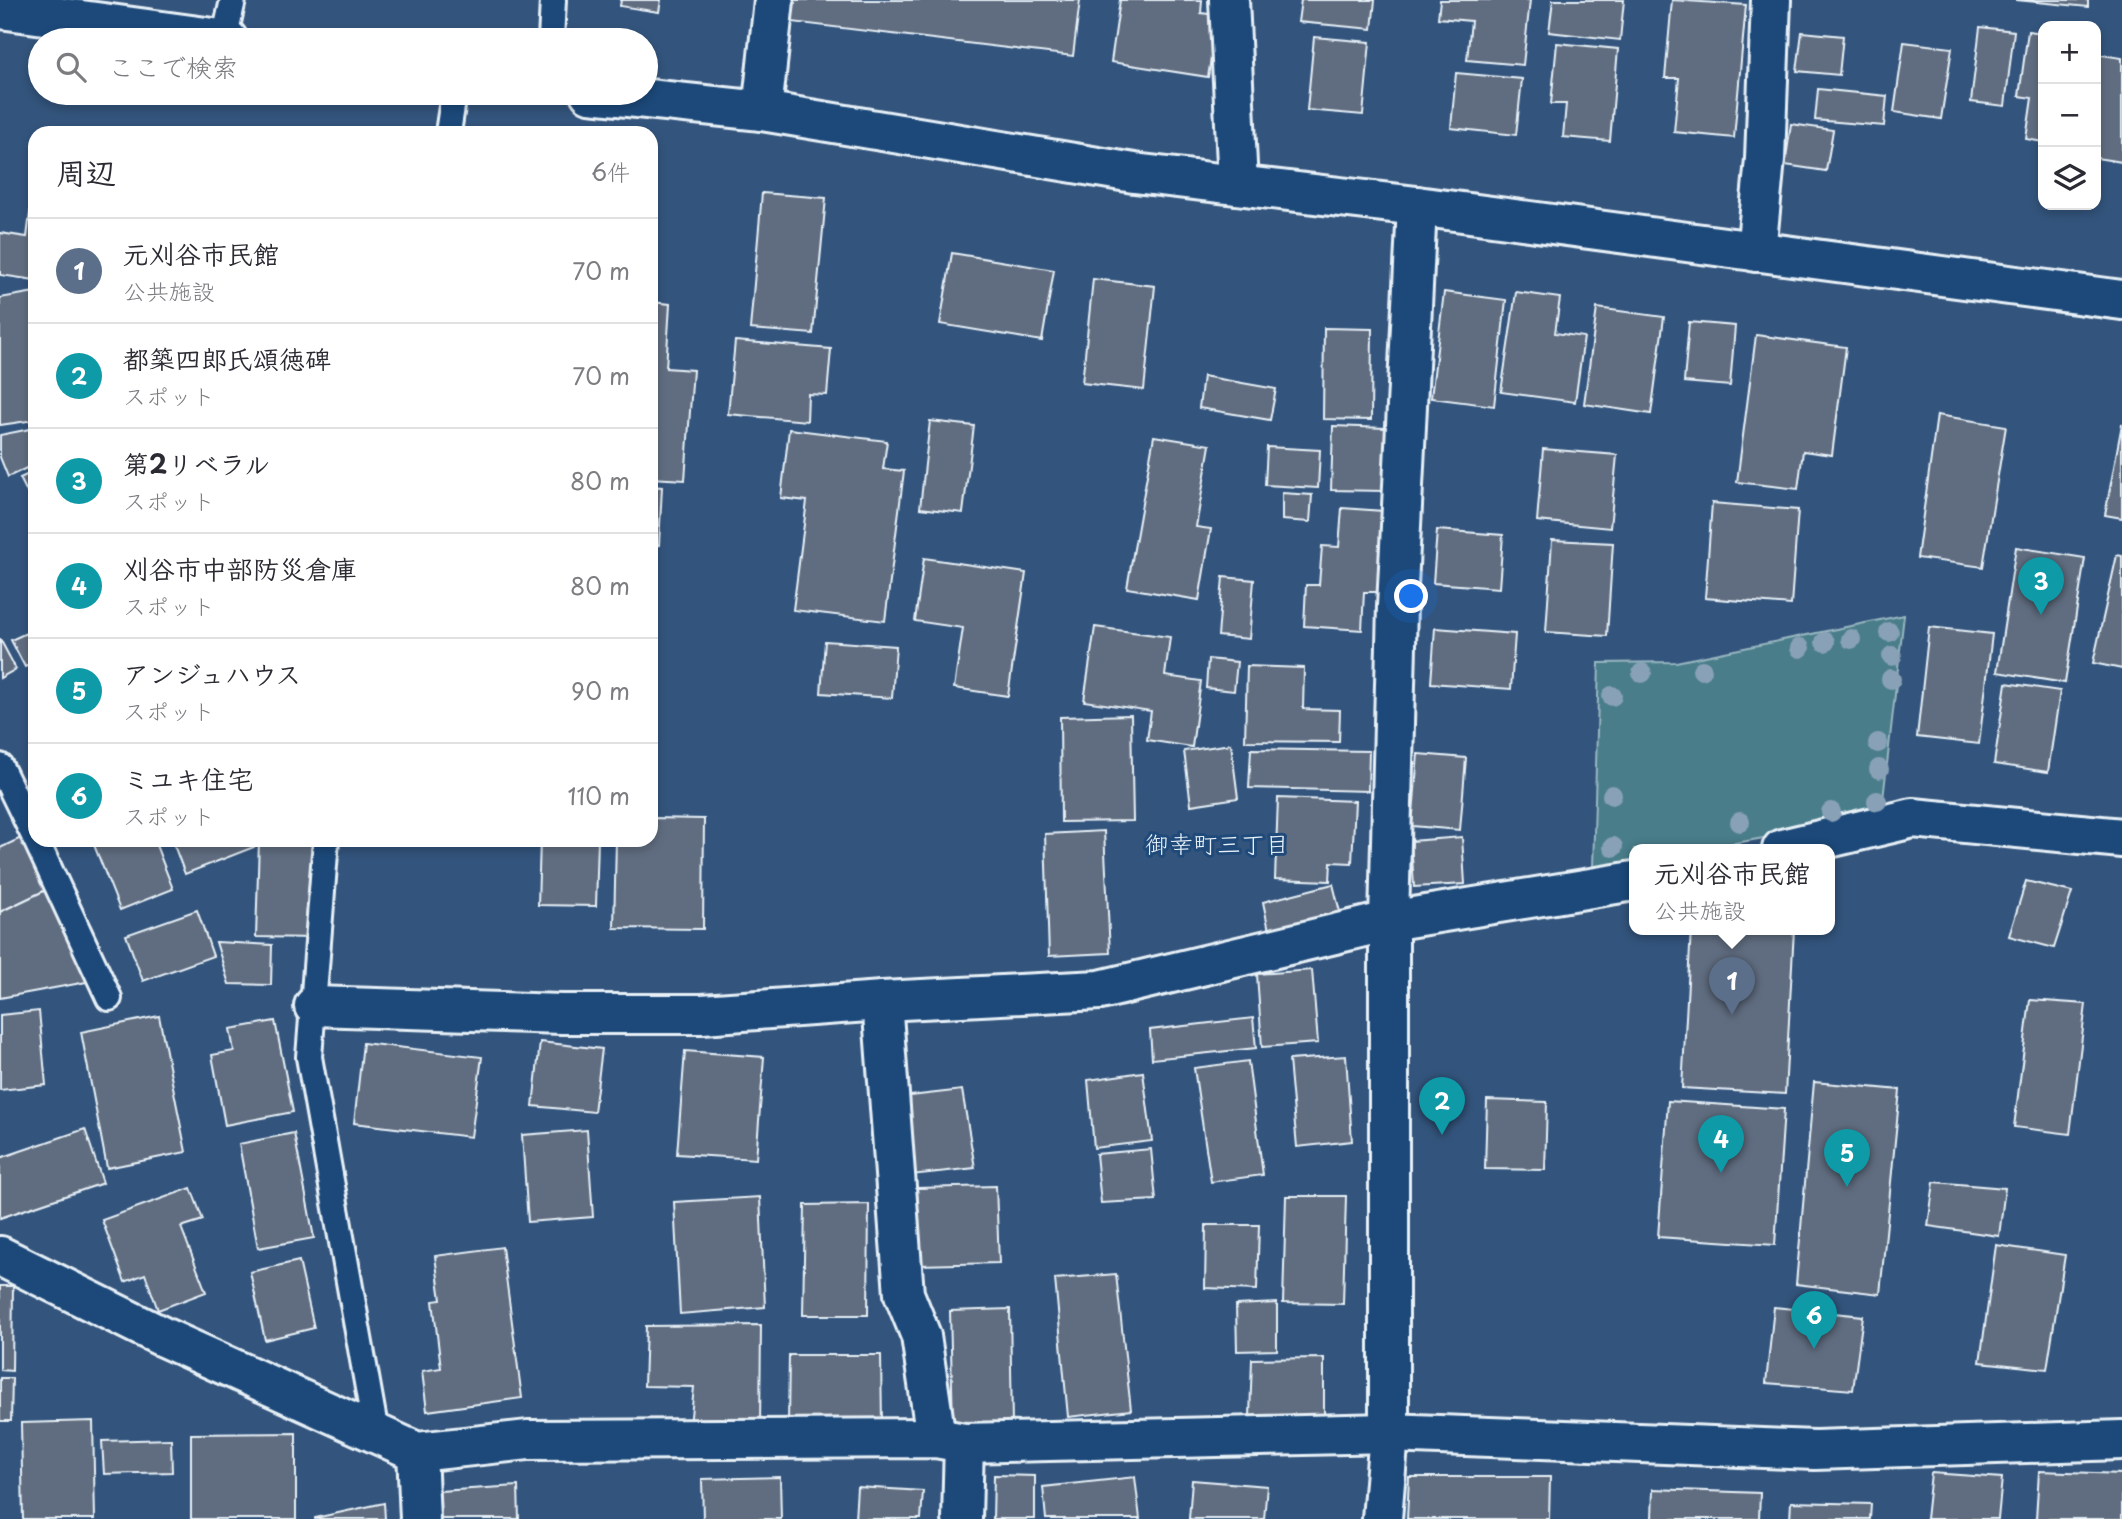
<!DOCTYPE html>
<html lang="ja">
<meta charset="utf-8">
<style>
:root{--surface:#fff;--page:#f7f7f7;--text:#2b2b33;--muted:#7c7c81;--line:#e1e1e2;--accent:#8a5d65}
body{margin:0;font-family:"Playpen Sans","Klee One",sans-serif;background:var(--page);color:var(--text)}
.controls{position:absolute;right:21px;top:21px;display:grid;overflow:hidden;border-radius:14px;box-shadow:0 4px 10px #0003}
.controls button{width:63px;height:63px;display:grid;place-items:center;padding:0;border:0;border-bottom:2px solid var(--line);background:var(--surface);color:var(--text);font:35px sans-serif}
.you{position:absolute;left:1412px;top:597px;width:24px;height:24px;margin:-18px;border:5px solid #fff;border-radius:50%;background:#1a73e8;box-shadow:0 0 0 10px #1a73e833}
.badge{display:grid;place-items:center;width:46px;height:46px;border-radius:50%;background:var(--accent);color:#fff;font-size:23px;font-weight:700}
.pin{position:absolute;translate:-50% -58px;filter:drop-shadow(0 2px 4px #0008)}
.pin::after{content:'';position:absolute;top:37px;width:24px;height:21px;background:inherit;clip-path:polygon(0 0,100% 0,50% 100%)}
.popup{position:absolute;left:1629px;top:844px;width:206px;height:91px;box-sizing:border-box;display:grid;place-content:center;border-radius:14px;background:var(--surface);filter:drop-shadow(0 2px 5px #0005);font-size:23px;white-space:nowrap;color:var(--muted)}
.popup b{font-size:26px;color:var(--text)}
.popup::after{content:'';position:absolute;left:50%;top:100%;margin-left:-14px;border:14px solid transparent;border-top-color:var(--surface)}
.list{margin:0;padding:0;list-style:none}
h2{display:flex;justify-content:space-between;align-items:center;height:91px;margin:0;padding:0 28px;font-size:30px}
h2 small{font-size:23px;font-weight:400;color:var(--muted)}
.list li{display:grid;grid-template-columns:46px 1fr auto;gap:21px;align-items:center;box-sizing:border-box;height:105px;padding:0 28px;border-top:2px solid var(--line)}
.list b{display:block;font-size:26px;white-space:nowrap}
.list p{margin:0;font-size:23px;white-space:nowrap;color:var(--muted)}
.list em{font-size:23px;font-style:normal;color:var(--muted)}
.icon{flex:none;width:38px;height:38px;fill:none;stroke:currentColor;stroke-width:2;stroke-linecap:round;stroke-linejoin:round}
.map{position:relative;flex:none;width:2122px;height:1519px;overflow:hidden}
.search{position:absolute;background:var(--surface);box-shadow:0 4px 10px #0003;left:28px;top:28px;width:630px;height:77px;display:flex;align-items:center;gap:18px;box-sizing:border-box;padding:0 24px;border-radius:38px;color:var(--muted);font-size:26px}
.panel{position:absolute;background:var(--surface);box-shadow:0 4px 10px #0003;left:28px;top:126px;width:630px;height:721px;border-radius:21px}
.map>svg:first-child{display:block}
</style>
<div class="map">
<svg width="2122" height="1519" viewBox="0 0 2122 1519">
<rect width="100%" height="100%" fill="#33547c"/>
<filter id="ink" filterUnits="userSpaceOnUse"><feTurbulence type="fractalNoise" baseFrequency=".0143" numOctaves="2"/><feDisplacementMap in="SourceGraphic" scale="14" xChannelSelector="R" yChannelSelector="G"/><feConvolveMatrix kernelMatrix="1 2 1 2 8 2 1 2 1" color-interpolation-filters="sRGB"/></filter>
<g filter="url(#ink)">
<polygon fill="#4a7d8a" stroke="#99b7c1" stroke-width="2" points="1904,615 1881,817 1702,849 1634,849 1634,861 1593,868 1599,663 1676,662"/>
<g fill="#616d80" stroke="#e8f1f8" stroke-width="2">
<polygon points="621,0 661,0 659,12 620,6"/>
<polygon points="795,0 1080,0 1073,56 792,22"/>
<polygon points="1120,0 1202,0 1201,13 1218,15 1208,77 1111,62"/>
<polygon points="1301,0 1375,0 1372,29 1298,22"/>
<polygon points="1440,0 1530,0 1523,65 1467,60 1471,21 1438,18"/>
<polygon points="1553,0 1624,0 1620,40 1549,32"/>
<polygon points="1672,0 1746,5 1734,138 1674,132 1679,78 1665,78"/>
<polygon points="2016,0 2088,0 2088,7"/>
<polygon points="1980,27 2014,31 2005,106 1971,102"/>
<polygon points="2028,31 2043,33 2043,142 2026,139 2032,98 2019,96"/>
<polygon points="1802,32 1843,36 1839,75 1797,71"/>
<polygon points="1314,37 1370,42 1363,115 1307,110"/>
<polygon points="1904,42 1952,48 1941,119 1894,112"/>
<polygon points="1557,43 1618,49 1610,141 1563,137 1566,104 1551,104"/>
<polygon points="2096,54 2122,58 2122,162 2096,158"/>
<polygon points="1456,73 1522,79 1516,135 1451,128"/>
<polygon points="1818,89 1887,96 1884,126 1815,120"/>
<polygon points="1791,124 1833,130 1826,171 1785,165"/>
<polygon points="33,190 35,191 35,280 0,275 0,233 27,237"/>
<polygon points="762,193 826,198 813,334 750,329"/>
<polygon points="952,253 1054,270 1042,341 940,324"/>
<polygon points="1093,279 1155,286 1144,390 1082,383"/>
<polygon points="35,292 35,420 0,425 0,298"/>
<polygon points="1444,292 1506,300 1494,406 1431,398"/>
<polygon points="1516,292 1560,298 1555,333 1584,337 1575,402 1501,392"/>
<polygon points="651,302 670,304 666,368 693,370 685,480 651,478"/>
<polygon points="1597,308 1664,317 1651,414 1584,404"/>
<polygon points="1689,322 1735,326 1730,386 1684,382"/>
<polygon points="1324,328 1372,329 1371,420 1323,419"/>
<polygon points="1756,335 1846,347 1832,455 1803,451 1798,489 1737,482"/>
<polygon points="735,341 831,349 827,395 808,394 807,421 728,414"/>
<polygon points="1203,376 1276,389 1270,420 1199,408"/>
<polygon points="1937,415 2006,426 1983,567 1917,558"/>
<polygon points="930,421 974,426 963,513 920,508"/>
<polygon points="2122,424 2122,518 2105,515"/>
<polygon points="1333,426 1386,428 1384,491 1331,490"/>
<polygon points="35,428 35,464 8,477 0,457 0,435"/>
<polygon points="789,429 887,441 883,469 904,471 885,621 793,610 807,501 781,498"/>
<polygon points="1154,436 1210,445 1196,527 1211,529 1199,600 1127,588"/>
<polygon points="1267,447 1320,450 1318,488 1265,485"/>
<polygon points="1543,449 1617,455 1610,528 1537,521"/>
<polygon points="35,471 35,508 20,478"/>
<polygon points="651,486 662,487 659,545 651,544"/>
<polygon points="1282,493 1312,495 1310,522 1282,520"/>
<polygon points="1712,503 1798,510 1791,605 1705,598"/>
<polygon points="1342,508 1383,511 1378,592 1364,592 1362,630 1304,626 1306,585 1319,585 1322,546 1339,547"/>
<polygon points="1437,530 1503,535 1499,588 1433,583"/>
<polygon points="1552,540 1613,543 1607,636 1546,632"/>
<polygon points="2016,547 2085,558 2065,683 1997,672"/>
<polygon points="2117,555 2122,556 2122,669 2093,663"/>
<polygon points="924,558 1026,573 1008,696 954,688 963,628 915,621"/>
<polygon points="1223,577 1254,580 1249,639 1218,636"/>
<polygon points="1095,627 1170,637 1165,676 1201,681 1192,747 1147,740 1151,711 1084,701"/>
<polygon points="1929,627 1992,634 1979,744 1917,737"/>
<polygon points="1435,628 1515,634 1511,689 1431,683"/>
<polygon points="35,629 35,662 25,667 11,640"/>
<polygon points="0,639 16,669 0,678"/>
<polygon points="825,641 896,646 892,698 821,693"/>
<polygon points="1208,659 1237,662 1234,691 1206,688"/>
<polygon points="1247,666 1304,668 1303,709 1340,710 1339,742 1245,741"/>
<polygon points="2006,683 2060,691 2048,772 1994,764"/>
<polygon points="1131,715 1133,821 1061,822 1060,717"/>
<polygon points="1231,744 1238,798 1191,805 1184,751"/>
<polygon points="1251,749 1369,751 1368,791 1249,788"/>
<polygon points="1418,754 1466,758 1460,830 1412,826"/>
<polygon points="1278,798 1355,801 1352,863 1331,862 1330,881 1275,879"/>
<polygon points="651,818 704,819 703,929 614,928 616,840 651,840"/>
<polygon points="1104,831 1110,953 1049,956 1045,834"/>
<polygon points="23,837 48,889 0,912 0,848"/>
<polygon points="1462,837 1465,884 1414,887 1411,841"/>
<polygon points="92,840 154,840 173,889 120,910"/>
<polygon points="172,840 251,840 254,847 185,874"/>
<polygon points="259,840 317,840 315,938 256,937"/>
<polygon points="540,840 598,840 596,906 538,905"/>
<polygon points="2026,881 2072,892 2054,948 2009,936"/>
<polygon points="1333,884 1341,916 1270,935 1263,902"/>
<polygon points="48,889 92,981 0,998 0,912"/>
<polygon points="197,910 213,956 143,981 126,935"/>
<polygon points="1691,929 1794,929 1785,1094 1682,1088"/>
<polygon points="216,942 272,945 271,985 229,984"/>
<polygon points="1312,970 1318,1043 1262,1047 1257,974"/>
<polygon points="2030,1000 2086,1004 2070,1134 2014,1127"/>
<polygon points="39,1011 46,1085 0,1090 0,1015"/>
<polygon points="159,1016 186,1152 107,1168 81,1032"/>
<polygon points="1253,1018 1256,1048 1152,1059 1150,1030"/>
<polygon points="275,1021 293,1112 225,1125 212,1055 234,1051 230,1029"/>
<polygon points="540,1042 602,1049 594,1112 533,1106"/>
<polygon points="363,1043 482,1057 471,1137 354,1123"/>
<polygon points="685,1051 764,1057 756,1159 677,1154"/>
<polygon points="1346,1056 1352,1141 1297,1147 1289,1060"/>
<polygon points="1248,1061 1263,1175 1211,1182 1194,1068"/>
<polygon points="1143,1072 1152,1141 1094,1148 1088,1080"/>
<polygon points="1814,1082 1900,1090 1880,1294 1796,1284"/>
<polygon points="962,1090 975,1168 911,1175 902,1097"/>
<polygon points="1487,1100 1547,1102 1545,1170 1485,1169"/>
<polygon points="1668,1101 1784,1109 1775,1245 1658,1237"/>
<polygon points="85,1129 103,1183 0,1218 0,1158"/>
<polygon points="587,1130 593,1217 528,1222 522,1135"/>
<polygon points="294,1133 314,1238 258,1248 239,1144"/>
<polygon points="1151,1149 1156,1200 1101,1203 1096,1154"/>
<polygon points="1934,1182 2005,1188 1999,1236 1928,1226"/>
<polygon points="996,1186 999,1263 918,1265 917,1188"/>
<polygon points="191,1188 203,1220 181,1227 206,1292 158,1310 145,1274 125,1282 102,1220"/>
<polygon points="1286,1196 1346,1196 1343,1304 1283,1303"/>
<polygon points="760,1197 765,1307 680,1314 674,1202"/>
<polygon points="869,1204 868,1315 803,1315 805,1205"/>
<polygon points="1206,1225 1259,1225 1257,1290 1205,1288"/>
<polygon points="1996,1245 2065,1255 2047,1369 1980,1362"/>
<polygon points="502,1247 522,1398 427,1411 422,1371 441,1368 433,1301 441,1300 435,1256"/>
<polygon points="299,1261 314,1328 265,1340 250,1272"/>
<polygon points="1116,1274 1131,1410 1068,1417 1055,1279"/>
<polygon points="0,1286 13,1286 12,1371 0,1370"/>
<polygon points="1277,1303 1277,1350 1237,1351 1236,1305"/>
<polygon points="1774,1307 1863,1316 1853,1390 1766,1383"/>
<polygon points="1010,1309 1012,1424 953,1424 950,1311"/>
<polygon points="761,1325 760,1428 690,1426 694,1387 644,1386 646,1326"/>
<polygon points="789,1355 881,1355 882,1424 788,1424"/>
<polygon points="1324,1358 1324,1414 1250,1417 1252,1359"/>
<polygon points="0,1378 12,1378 11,1421 0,1421"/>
<polygon points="93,1421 95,1519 23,1519 21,1423"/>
<polygon points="296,1433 296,1519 191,1519 191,1434"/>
<polygon points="171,1439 172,1472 104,1474 102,1441"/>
<polygon points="2039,1471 2122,1474 2122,1519 2036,1519"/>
<polygon points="1931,1473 2002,1478 1998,1519 1926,1519"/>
<polygon points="994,1475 1035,1476 1035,1519 993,1519"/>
<polygon points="780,1477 781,1519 703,1519 702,1479"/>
<polygon points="1135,1477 1140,1519 1046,1519 1043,1487"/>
<polygon points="1409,1477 1550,1477 1549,1519 1407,1519"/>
<polygon points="1192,1480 1267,1486 1264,1519 1189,1519"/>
<polygon points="518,1486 519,1519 425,1519 424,1492"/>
<polygon points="857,1487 923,1491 921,1519 855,1519"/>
<polygon points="1653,1489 1760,1493 1759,1519 1652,1519"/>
<polygon points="1791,1502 1871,1504 1870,1519 1790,1519"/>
<polygon points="384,1503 385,1519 315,1519 315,1518"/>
</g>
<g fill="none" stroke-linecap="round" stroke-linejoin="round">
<defs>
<g id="lane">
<polyline points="224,40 233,0"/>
<polyline points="551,40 553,0"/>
<polyline points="448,133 454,93"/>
<polyline points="0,766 35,838"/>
<polyline points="36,840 109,998"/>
<polyline points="326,840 309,1057 376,1433"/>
</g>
<g id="street">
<polyline points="1229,0 1238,185"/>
<polyline points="762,111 774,0"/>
<polyline points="1756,252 1765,159 1771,0"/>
<polyline points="1782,849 1913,818 2122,838"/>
<polyline points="882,1001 904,1294 921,1336 936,1438"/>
<polyline points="314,1006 562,1014 702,1014 882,1001 1100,990 1389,921 1634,881"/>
<polyline points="0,1256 163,1337 417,1452 528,1440 936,1438 964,1443 1389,1433 1815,1450 2122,1440"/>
<polyline points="417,1452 420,1519"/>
<polyline points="962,1519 964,1443"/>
<polyline points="1382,1519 1389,1433 1389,921 1397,606 1417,206"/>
</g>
<g id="secondary">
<polyline points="0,9 228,40"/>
<polyline points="590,93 762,111 1134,173 1417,206 2122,300"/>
</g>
</defs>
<use href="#lane" stroke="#e8f1f8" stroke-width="30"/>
<use href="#street" stroke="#e8f1f8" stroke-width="44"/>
<use href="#secondary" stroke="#e8f1f8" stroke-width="44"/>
<use href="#lane" stroke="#1f4a7a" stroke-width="24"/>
<use href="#street" stroke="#1f4a7a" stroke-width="38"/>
<use href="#secondary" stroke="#1f4a7a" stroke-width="38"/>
</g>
<g fill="#89a1b7">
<circle cx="1889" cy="632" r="10"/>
<circle cx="1851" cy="639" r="10"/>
<circle cx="1825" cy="642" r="10"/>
<circle cx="1800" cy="648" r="10"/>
<circle cx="1892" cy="656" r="10"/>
<circle cx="1702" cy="670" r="10"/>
<circle cx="1642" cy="673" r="10"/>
<circle cx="1891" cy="679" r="10"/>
<circle cx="1612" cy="696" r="10"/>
<circle cx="1878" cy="743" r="10"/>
<circle cx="1879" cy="769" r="10"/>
<circle cx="1612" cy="795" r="10"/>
<circle cx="1877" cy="801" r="10"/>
<circle cx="1831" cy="812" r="10"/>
<circle cx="1740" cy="822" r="10"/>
<circle cx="1613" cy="847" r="10"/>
</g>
</g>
<g text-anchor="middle" stroke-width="6" stroke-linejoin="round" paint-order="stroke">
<g font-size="24" fill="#e8f1f8" stroke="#1f4a7a">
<text x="1217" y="853">御幸町三丁目</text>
</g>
</g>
</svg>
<div class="controls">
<button>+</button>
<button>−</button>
<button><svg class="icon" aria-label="layers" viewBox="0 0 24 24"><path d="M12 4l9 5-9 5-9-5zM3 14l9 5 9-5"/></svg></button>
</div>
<div class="you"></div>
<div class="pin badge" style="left:1732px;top:1015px;background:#5c6f8a">1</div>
<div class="popup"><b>元刈谷市民館</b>公共施設</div>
<div class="pin badge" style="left:1442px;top:1135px;background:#0f9aa8">2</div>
<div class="pin badge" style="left:2041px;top:615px;background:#0f9aa8">3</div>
<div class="pin badge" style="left:1721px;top:1173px;background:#0f9aa8">4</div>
<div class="pin badge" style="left:1847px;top:1187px;background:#0f9aa8">5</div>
<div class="pin badge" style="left:1814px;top:1349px;background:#0f9aa8">6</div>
<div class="search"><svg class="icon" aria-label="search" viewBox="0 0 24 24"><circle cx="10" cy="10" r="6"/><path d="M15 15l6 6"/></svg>ここで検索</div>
<section class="panel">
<h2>周辺<small>6件</small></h2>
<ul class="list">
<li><span class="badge" style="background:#5c6f8a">1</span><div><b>元刈谷市民館</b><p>公共施設</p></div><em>70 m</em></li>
<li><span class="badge" style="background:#0f9aa8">2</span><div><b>都築四郎氏頌徳碑</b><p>スポット</p></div><em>70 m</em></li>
<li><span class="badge" style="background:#0f9aa8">3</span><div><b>第2リベラル</b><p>スポット</p></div><em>80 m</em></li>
<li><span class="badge" style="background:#0f9aa8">4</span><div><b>刈谷市中部防災倉庫</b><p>スポット</p></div><em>80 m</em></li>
<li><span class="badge" style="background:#0f9aa8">5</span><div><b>アンジュハウス</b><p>スポット</p></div><em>90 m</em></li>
<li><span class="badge" style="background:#0f9aa8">6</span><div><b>ミユキ住宅</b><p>スポット</p></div><em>110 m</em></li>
</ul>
</section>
</div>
